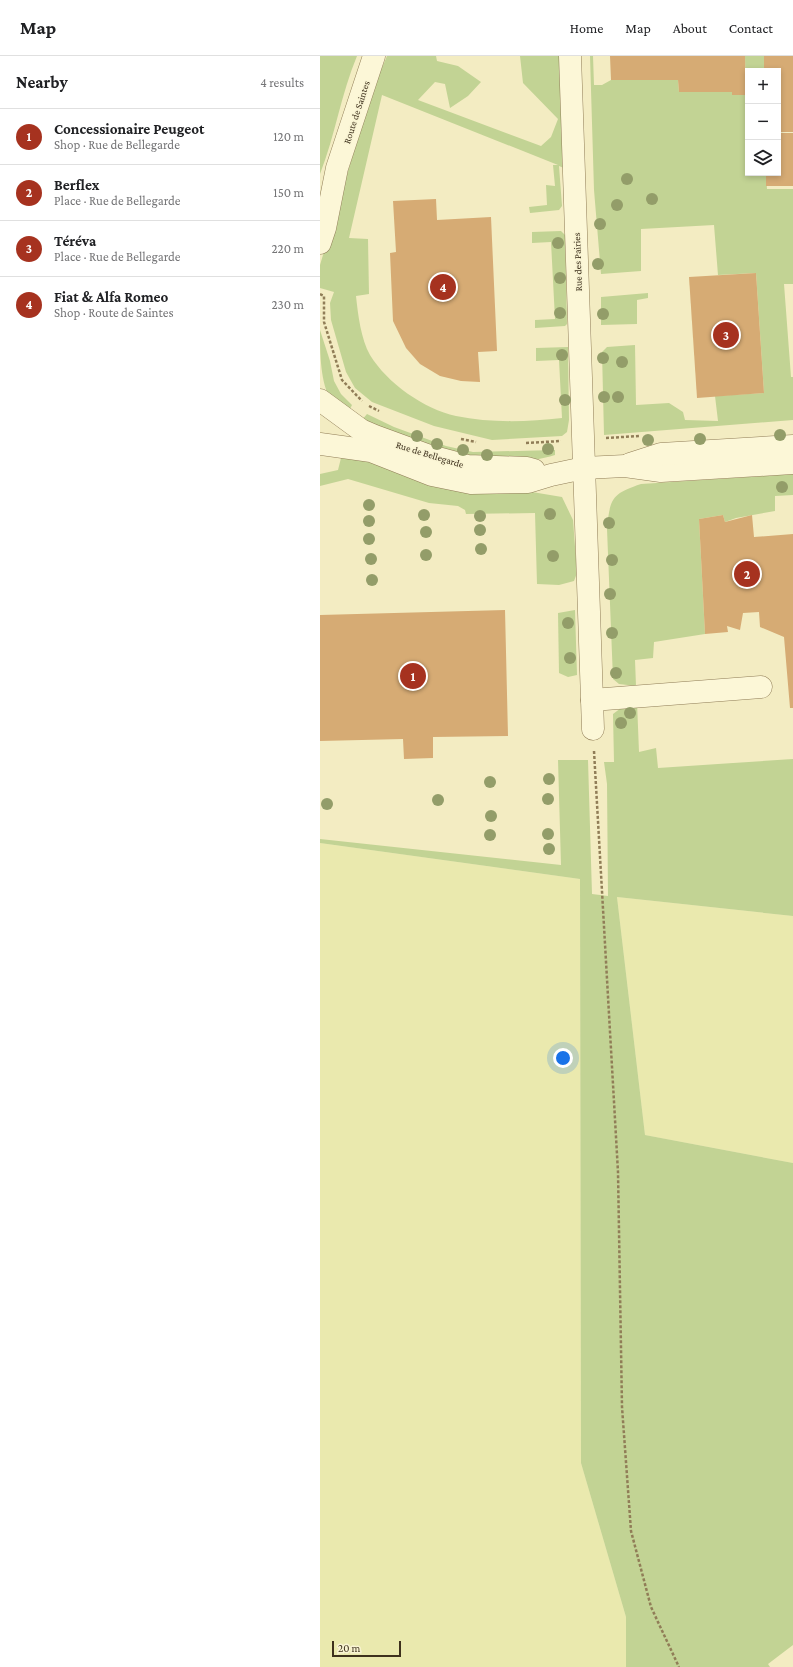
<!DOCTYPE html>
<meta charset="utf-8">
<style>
:root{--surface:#fff;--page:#f6f6f6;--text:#202124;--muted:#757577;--line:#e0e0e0;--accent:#a6321f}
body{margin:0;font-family:"Crimson Pro",serif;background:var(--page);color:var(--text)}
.controls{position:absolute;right:12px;top:12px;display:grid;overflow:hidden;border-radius:0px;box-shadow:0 2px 6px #0003}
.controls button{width:36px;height:36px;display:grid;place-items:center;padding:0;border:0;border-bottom:1px solid var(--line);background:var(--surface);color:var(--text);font:20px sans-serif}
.scale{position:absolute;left:12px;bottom:10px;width:69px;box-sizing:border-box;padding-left:4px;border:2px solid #3e311d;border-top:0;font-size:11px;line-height:14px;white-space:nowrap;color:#3e311d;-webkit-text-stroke:3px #f9f4d3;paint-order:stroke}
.you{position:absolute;left:243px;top:1002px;width:14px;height:14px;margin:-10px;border:3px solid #fff;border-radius:50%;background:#1a73e8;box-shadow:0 0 0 6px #1a73e833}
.badge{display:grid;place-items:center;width:26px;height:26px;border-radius:50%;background:var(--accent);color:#fff;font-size:13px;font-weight:700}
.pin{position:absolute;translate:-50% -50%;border:2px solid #fff;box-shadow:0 1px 4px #0006}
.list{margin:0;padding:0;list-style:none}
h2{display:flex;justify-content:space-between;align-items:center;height:52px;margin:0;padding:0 16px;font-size:17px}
h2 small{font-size:13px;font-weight:400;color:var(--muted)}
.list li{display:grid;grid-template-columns:26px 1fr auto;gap:12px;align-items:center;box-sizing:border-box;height:56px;padding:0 16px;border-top:1px solid var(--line)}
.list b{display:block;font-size:15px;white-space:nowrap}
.list p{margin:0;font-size:13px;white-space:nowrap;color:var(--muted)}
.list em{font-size:13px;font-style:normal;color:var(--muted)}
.icon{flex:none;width:22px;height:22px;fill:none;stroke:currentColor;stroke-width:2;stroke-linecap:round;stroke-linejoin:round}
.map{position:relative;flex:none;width:473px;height:1611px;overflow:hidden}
header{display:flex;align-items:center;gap:24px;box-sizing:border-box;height:56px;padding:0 20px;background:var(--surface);border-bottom:1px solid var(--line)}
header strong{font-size:19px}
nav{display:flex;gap:22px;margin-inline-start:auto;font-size:14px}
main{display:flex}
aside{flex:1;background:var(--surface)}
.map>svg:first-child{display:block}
</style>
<header>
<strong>Map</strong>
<nav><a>Home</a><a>Map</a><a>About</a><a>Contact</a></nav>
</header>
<main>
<aside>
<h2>Nearby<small>4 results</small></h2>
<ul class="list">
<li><span class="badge">1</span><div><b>Concessionaire Peugeot</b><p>Shop · Rue de Bellegarde</p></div><em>120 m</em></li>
<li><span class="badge">2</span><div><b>Berflex</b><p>Place · Rue de Bellegarde</p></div><em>150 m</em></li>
<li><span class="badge">3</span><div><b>Téréva</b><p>Place · Rue de Bellegarde</p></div><em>220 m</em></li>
<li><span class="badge">4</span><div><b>Fiat &amp; Alfa Romeo</b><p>Shop · Route de Saintes</p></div><em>230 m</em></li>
</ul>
</aside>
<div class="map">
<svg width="473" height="1611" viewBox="0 0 473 1611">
<rect width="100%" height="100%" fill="#f3ecc2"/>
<g fill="#eae9ae">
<polygon points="0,787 260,823 261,1407 306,1561 306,1611 0,1611"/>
<polygon points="297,841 473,860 473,1107 325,1079"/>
</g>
<g fill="#c2d394">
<path d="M0,0H37C21,38 15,80 0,118Z"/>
<path d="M67,0H116L117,5L138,10L161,26L148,40L130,52L125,28L115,26L98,44L221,90L231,81L238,63L203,27L200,0H244L249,114L239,110L242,150L239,154L210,157L209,151L227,149L226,129L235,130L233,109H238L62,39L29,182L48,183L49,238L36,240C38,259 41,283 50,299C67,327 104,353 136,360C170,367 207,366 242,362L239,304L216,305V292L248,291L249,364L247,376L242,380L172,384L114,370L52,346L35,332L26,316L11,264L10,247L14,236L0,232V209L52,35Z"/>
<polygon points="270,0 273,0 274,29 282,29 291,24 358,24 359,36 412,36 413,39 426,38 425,0 444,0 444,15 428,15 428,117 446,117 447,133 473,133 473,228 464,228 471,321 473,321 473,364 284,379 282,296 287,291 315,289 316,349 349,347 363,356 365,364 398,365 395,340 444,337 436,217 398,219 394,169 321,173 321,215 281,218 274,134"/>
<polygon points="241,175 245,179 247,268 245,270 215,272 215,264 235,263 231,186 212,187 212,176"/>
<polygon points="328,237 328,242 317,244 317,268 281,269 281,241"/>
<path d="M0,274L10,305L14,325L21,338L32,349L28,357C23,354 17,350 12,346C0,328 0,296 0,274Z"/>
<path d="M47,358L74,371L126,390L153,396L235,394V399C211,407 173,407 148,404L41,365Z"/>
<polygon points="22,398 212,436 242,441 253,464 257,517 254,525 239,529 217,528 215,457 146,458 145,454 138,450 109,447 28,423 0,430 0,418 18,414"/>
<path d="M473,418V439L455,440V455L416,462L405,466L403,459L379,463L385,578L334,586L333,602L315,604L316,630L299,628L293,623L287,473C290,443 291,438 321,428Z"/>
<polygon points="255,554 257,619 248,621 239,617 238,557"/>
<polygon points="309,646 317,646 319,696 336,692 338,712 473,703 473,860 297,841 325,1079 473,1107 473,1589 448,1608 450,1611 306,1611 306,1561 261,1407 260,823 0,787 0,783 241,809 238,704 268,704 272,838 288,840 287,728 284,706 294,706 293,658"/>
</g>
<g fill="#d6ab74">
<polygon points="290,0 425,0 426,39 412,39 412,36 359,36 358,24 291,24"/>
<polygon points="444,0 473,0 473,76 458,76 458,15 444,15"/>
<polygon points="458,77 473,77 473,130 446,130 446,117 458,117"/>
<polygon points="116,143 117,164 171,161 177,295 158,296 160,326 141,325 120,320 100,308 86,292 73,265 70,197 76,196 73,145"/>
<polygon points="436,217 444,337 377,342 369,221"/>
<polygon points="403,459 405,466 432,459 434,481 473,478 473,652 470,652 464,581 440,571 439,556 423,557 420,574 407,570 408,576 385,578 379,463"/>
<polygon points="185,554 188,680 113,681 113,702 84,703 83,683 0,685 0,559"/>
</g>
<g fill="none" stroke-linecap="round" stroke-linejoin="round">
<defs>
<g id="minor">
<polyline points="250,0 273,673"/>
<polyline points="0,187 5,172 17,112 54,0"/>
<polyline points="0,344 41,374 55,380 107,399 148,410 207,412 214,414"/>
<polyline points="0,388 51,395 112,419 151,427 208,426 231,419 264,412 305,410 341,415 473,407"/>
<polyline points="310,408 341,398 473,390"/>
<polyline points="272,644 441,631"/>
</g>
</defs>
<use href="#minor" stroke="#907d57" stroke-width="23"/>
<g stroke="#907d57" stroke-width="2.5" stroke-dasharray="3 2" stroke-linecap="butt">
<polyline points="0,238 4,240 4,266 22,324 42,345"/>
<polyline points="49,350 59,355"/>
<polyline points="286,382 319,380"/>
<polyline points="141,383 156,386"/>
<polyline points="206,387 241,385"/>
<polyline points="274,695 298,1116 302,1351 311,1475 331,1551 359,1611"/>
</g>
<use href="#minor" stroke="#fcf7d7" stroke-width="22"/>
</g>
<g fill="#939d69">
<circle cx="307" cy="123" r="6"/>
<circle cx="332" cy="143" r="6"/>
<circle cx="297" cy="149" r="6"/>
<circle cx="280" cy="168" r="6"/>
<circle cx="238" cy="187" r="6"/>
<circle cx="278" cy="208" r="6"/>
<circle cx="240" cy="222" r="6"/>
<circle cx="240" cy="257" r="6"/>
<circle cx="283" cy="258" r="6"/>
<circle cx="242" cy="299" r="6"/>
<circle cx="283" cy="302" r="6"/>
<circle cx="302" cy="306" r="6"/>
<circle cx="284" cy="341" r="6"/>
<circle cx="298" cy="341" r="6"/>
<circle cx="245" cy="344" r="6"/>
<circle cx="460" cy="379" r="6"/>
<circle cx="97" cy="380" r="6"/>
<circle cx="380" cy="383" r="6"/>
<circle cx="328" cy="384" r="6"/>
<circle cx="117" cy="388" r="6"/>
<circle cx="228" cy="393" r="6"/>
<circle cx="143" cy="394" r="6"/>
<circle cx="167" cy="399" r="6"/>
<circle cx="462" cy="431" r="6"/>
<circle cx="49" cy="449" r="6"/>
<circle cx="230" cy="458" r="6"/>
<circle cx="104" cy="459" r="6"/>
<circle cx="160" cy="460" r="6"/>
<circle cx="49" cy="465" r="6"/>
<circle cx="289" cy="467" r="6"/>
<circle cx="160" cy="474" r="6"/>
<circle cx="106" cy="476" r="6"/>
<circle cx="49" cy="483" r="6"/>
<circle cx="161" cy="493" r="6"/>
<circle cx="106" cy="499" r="6"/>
<circle cx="233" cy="500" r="6"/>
<circle cx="51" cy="503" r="6"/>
<circle cx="292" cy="504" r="6"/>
<circle cx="52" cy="524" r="6"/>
<circle cx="290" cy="538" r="6"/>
<circle cx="248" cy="567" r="6"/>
<circle cx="292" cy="577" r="6"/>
<circle cx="250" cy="602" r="6"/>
<circle cx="296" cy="617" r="6"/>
<circle cx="310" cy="657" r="6"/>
<circle cx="301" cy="667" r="6"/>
<circle cx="229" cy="723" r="6"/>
<circle cx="170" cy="726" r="6"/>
<circle cx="228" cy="743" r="6"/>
<circle cx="118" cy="744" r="6"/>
<circle cx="7" cy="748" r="6"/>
<circle cx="171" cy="760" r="6"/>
<circle cx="228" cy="778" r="6"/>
<circle cx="170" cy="779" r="6"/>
<circle cx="229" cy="793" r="6"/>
</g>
<g text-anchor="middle" stroke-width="3" stroke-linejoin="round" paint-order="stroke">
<g font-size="10" fill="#3e311d" stroke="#f9f4d3">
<text transform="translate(36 56) rotate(-72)" y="4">Route de Saintes</text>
<text transform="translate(257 206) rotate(-92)" y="4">Rue des Pairies</text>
<text transform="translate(110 398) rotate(17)" y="4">Rue de Bellegarde</text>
</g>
</g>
</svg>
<div class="controls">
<button>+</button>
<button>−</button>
<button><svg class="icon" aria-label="layers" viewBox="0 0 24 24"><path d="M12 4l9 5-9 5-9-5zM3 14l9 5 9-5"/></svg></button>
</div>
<div class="scale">20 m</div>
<div class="you"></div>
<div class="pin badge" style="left:93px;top:620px">1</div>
<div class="pin badge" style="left:427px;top:518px">2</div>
<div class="pin badge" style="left:406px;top:279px">3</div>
<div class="pin badge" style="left:123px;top:231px">4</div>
</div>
</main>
